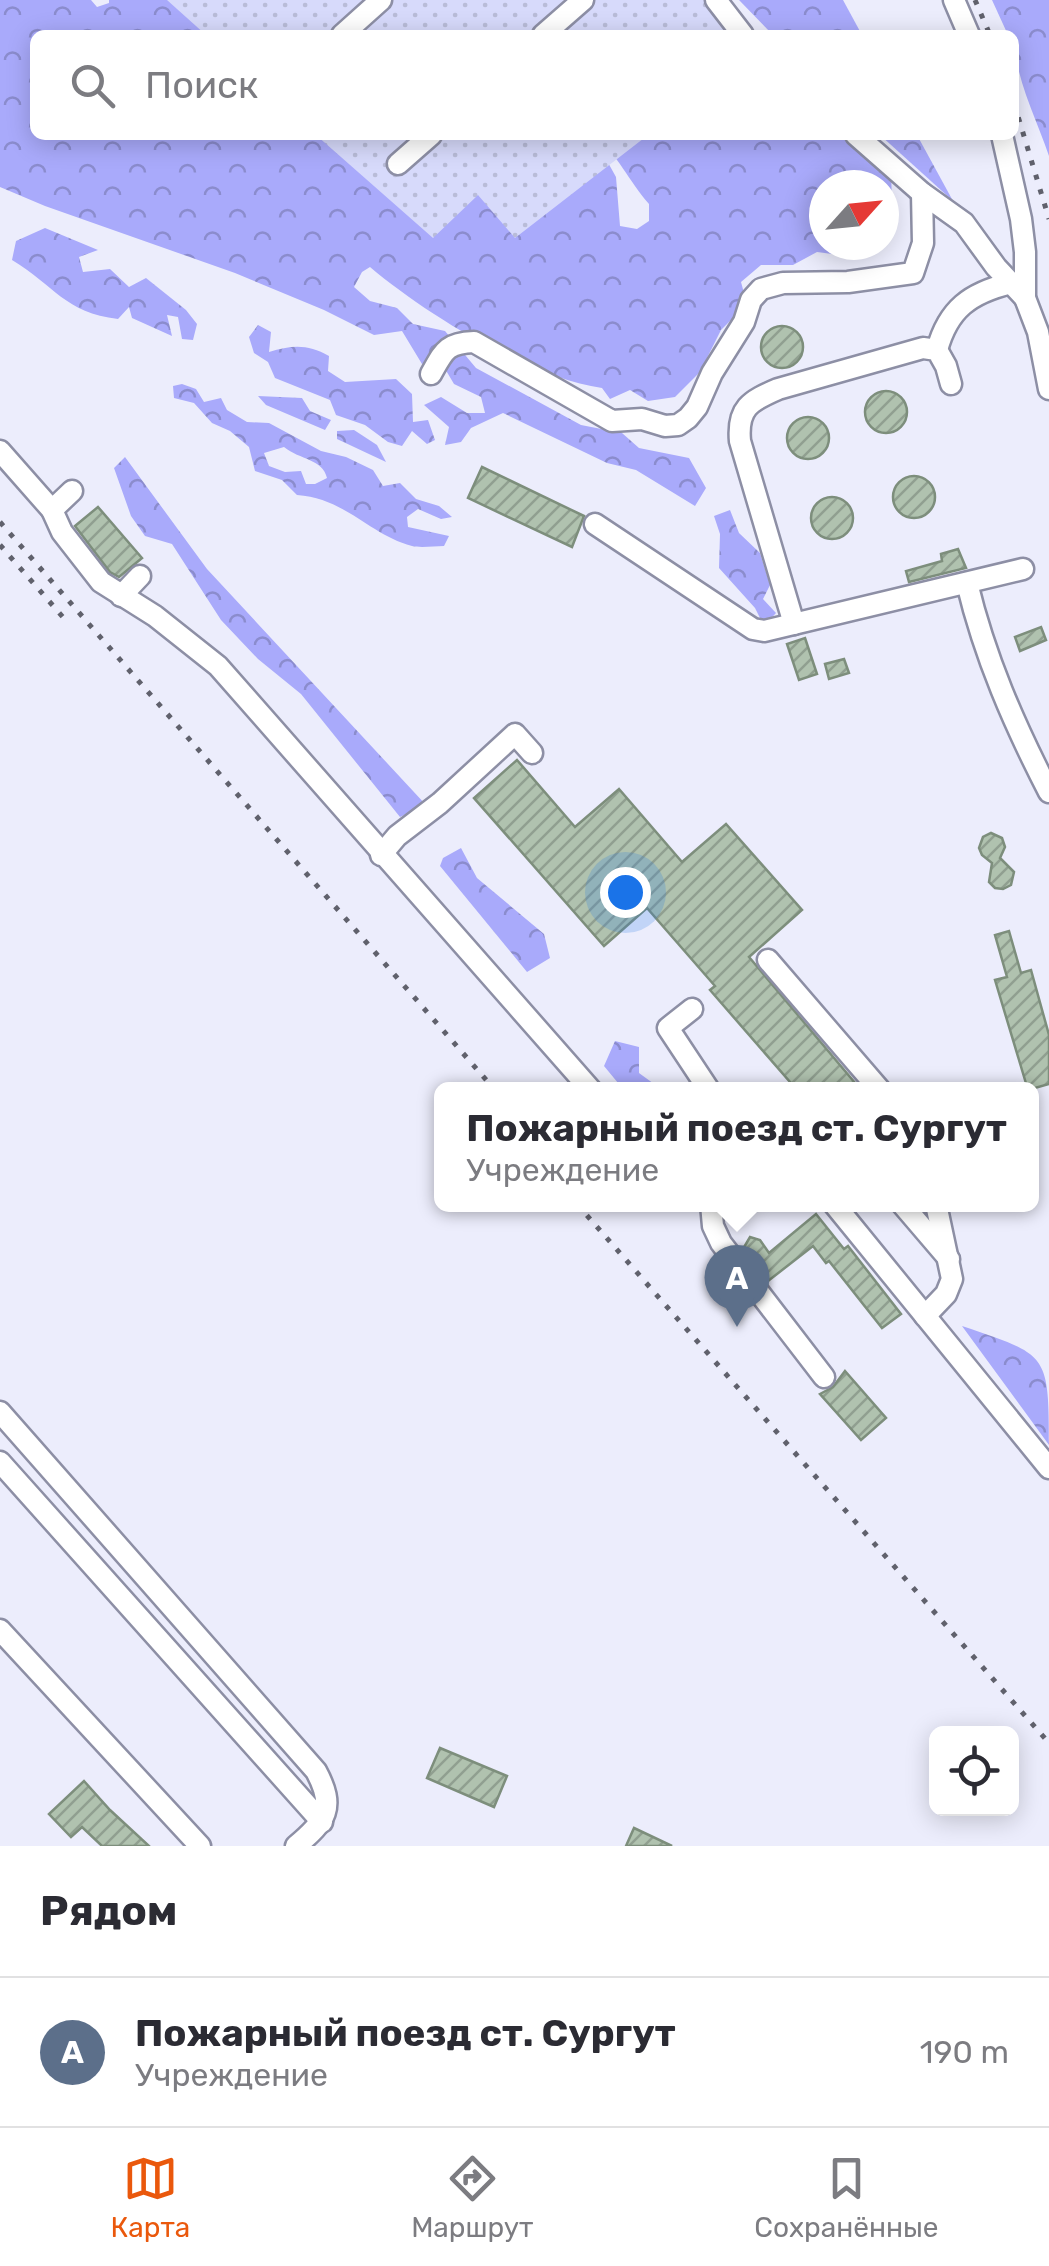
<!DOCTYPE html>
<html lang="ru">
<meta charset="utf-8">
<style>
:root{--surface:#fff;--page:#f2f2f3;--text:#2b2b33;--muted:#7c7c81;--line:#e1e1e2;--accent:#ea580c}
body{margin:0;font-family:Rubik,sans-serif;background:var(--page);color:var(--text)}
.controls{position:absolute;right:30px;bottom:30px;display:grid;overflow:hidden;border-radius:15px;box-shadow:0 5px 25px #0003}
.controls button{width:90px;height:90px;display:grid;place-items:center;padding:0;border:0;border-bottom:2px solid var(--line);background:var(--surface);color:var(--text);font:50px sans-serif}
.compass{position:absolute;left:809px;top:170px;width:90px;height:90px;border-radius:50%;background:var(--surface);box-shadow:0 5px 25px #0003;rotate:63deg}
.you{position:absolute;left:625px;top:892px;width:35px;height:35px;margin:-25px;border:8px solid #fff;border-radius:50%;background:#1a73e8;box-shadow:0 0 0 15px #1a73e833}
.badge{display:grid;place-items:center;width:65px;height:65px;border-radius:50%;background:var(--accent);color:#fff;font-size:32px;font-weight:700}
.pin{position:absolute;translate:-50% -82px;filter:drop-shadow(0 2px 5px #0008)}
.pin::after{content:'';position:absolute;top:52px;width:35px;height:30px;background:inherit;clip-path:polygon(0 0,100% 0,50% 100%)}
.popup{position:absolute;left:434px;top:1082px;width:605px;height:130px;box-sizing:border-box;display:grid;place-content:center;border-radius:15px;background:var(--surface);filter:drop-shadow(0 2px 8px #0005);font-size:32px;white-space:nowrap;color:var(--muted)}
.popup b{font-size:38px;color:var(--text)}
.popup::after{content:'';position:absolute;left:50%;top:100%;margin-left:-20px;border:20px solid transparent;border-top-color:var(--surface)}
.list{margin:0;padding:0;list-style:none}
h2{display:flex;justify-content:space-between;align-items:center;height:130px;margin:0;padding:0 40px;font-size:42px}
h2 small{font-size:32px;font-weight:400;color:var(--muted)}
.list li{display:grid;grid-template-columns:65px 1fr auto;gap:30px;align-items:center;box-sizing:border-box;height:150px;padding:0 40px;border-top:2px solid var(--line)}
.list b{display:block;font-size:38px;white-space:nowrap}
.list p{margin:0;font-size:32px;white-space:nowrap;color:var(--muted)}
.list em{font-size:32px;font-style:normal;color:var(--muted)}
.icon{flex:none;width:55px;height:55px;fill:none;stroke:currentColor;stroke-width:2;stroke-linecap:round;stroke-linejoin:round}
.map{position:relative;flex:none;width:1049px;height:1846px;overflow:hidden}
.search{position:absolute;background:var(--surface);box-shadow:0 5px 25px #0003;left:30px;right:30px;top:30px;height:110px;display:flex;align-items:center;gap:25px;box-sizing:border-box;padding:0 35px;border-radius:15px;color:var(--muted);font-size:38px}
.sheet{height:280px;background:var(--surface)}
nav{display:flex;justify-content:space-around;align-items:center;box-sizing:border-box;height:140px;border-top:2px solid var(--line);background:var(--surface);font-size:28px;color:var(--muted)}
nav a{display:grid;justify-items:center;gap:5px}
nav .on{color:var(--accent)}
.map>svg:first-child{display:block}
</style>
<div class="map">
<svg width="1049" height="1846" viewBox="0 0 1049 1846">
<defs>
<pattern id="forest-crowns" width="20" height="18" patternUnits="userSpaceOnUse" patternTransform="scale(2.5)"><rect width="20" height="18" fill="#a9aafb"/><path d="M2 6a3 3 0 1 1 6 0M12 15a3 3 0 1 1 6 0" fill="none" stroke="#8b8ccd"/></pattern>
<pattern id="garden-dots" width="8" height="8" patternUnits="userSpaceOnUse" patternTransform="scale(2.5)"><rect width="8" height="8" fill="#d7dafb"/><path d="M2 2h.1M6 6h.1" fill="none" stroke="#b9bcd8" stroke-width="1.8" stroke-linecap="round"/></pattern>
<pattern id="building-hatch" width="6" height="6" patternUnits="userSpaceOnUse" patternTransform="scale(2.5)"><rect width="6" height="6" fill="#b0c2af"/><path d="M-1 1l2-2M0 6l6-6M5 7l2-2" fill="none" stroke="#909f90"/></pattern>
</defs>
<rect width="100%" height="100%" fill="#ecedfc"/>
<g fill="url(#forest-crowns)" fill-rule="evenodd">
<path d="M0,0H91L97,7L109,3V0H483L453,35H35V135H354L457,189L606,159L616,177L620,226L637,229L649,221V204C628,180 619,156 594,135H849L892,173C889,196 899,219 884,240V185H824V245H880L872,255L847,256L817,252L793,265H761L741,282L744,293L739,312L721,330L700,372L675,397L648,401L630,390L610,399L602,388C528,377 427,315 370,267L362,272L354,287L370,301L397,308L413,324L445,331L476,368L581,425L622,433L639,448L689,458L706,488L695,506L636,470L607,463L503,413L471,428L461,442L445,445L449,427L424,405L441,397L467,413H485L481,397L454,384L441,362L422,364L402,331L374,335L324,310L235,273L45,206L0,187Z"/>
<polygon points="739,0 843,0 862,35 773,35"/>
<path d="M992,0H1049V156C1036,117 1014,77 1014,35H1008Z"/>
<polygon points="880,135 917,135 953,201"/>
<path d="M45,228L98,250L79,257L83,272L110,269L129,287L146,278L186,310L197,324L193,340L182,339L178,317L167,315L172,336L132,318L129,307L118,319C65,313 54,285 12,260L16,241Z"/>
<path d="M258,325L271,332L269,352C292,345 308,344 329,356L328,371L345,382L396,379L412,394L413,422L428,420L435,440L427,444L412,431L402,446L388,442L365,425L336,415L330,400L275,378L268,362L254,353L249,337Z"/>
<path d="M182,384L196,389L204,402L221,398L227,410L247,422L269,423L321,451L346,457L373,470L383,486L400,483L416,499L439,506L452,517L441,519L418,509L407,517L408,527L449,536L444,546C434,546 421,548 412,546C370,535 345,498 297,495L282,480L255,471L249,447L230,431L212,423L194,403L174,398L173,386ZM284,447C300,460 323,459 327,478L315,484H306L301,471L285,472L269,466L264,453Z"/>
<polygon points="258,396 302,398 310,411 331,420 325,430 266,405"/>
<polygon points="354,430 377,445 386,462 337,439 337,431"/>
<polygon points="125,457 207,569 426,805 400,817 301,694 258,659 221,620 172,544 145,536 131,516 114,468"/>
<polygon points="730,510 739,533 760,553 770,585 763,599 776,613 764,626 755,608 719,568 720,534 714,516"/>
<polygon points="461,848 477,878 544,934 550,958 527,972 440,866 443,858"/>
<polygon points="615,1041 639,1047 639,1073 661,1089 623,1089 604,1066"/>
<path d="M962,1326C1047,1355 1049,1352 1049,1445Z"/>
</g>
<g fill="url(#garden-dots)">
<polygon points="167,0 712,0 739,35 206,35"/>
<polygon points="316,135 648,135 515,238 478,195 433,238"/>
</g>
<g fill="url(#building-hatch)" stroke="#7d8e7c" stroke-width="2.5">
<circle cx="782" cy="347" r="21"/>
<circle cx="886" cy="412" r="21"/>
<circle cx="808" cy="438" r="21"/>
<polygon points="482,467 584,516 572,547 468,498"/>
<circle cx="914" cy="497" r="21"/>
<circle cx="832" cy="518" r="21"/>
<polygon points="98,507 142,558 119,577 110,572 75,526"/>
<polygon points="958,549 966,568 909,582 906,571 942,561 941,554"/>
<polygon points="1041,627 1046,640 1020,651 1015,637"/>
<polygon points="805,638 817,674 799,680 787,644"/>
<polygon points="844,659 849,673 829,679 825,664"/>
<polygon points="517,760 575,827 619,789 682,862 726,824 802,910 749,957 861,1090 797,1090 710,990 715,986 647,908 604,946 474,798"/>
<polygon points="991,833 1002,838 1005,847 1000,858 1014,872 1011,885 1003,889 995,888 989,882 992,863 982,855 979,848 983,837"/>
<polygon points="1009,931 1021,973 1031,970 1049,1035 1049,1084 1028,1090 995,980 1007,977 995,935"/>
<polygon points="816,1214 844,1249 848,1246 901,1314 882,1328 829,1261 826,1263 813,1246 768,1281 743,1249 750,1237 760,1240 769,1253"/>
<polygon points="845,1371 886,1418 861,1440 820,1394 833,1387"/>
<polygon points="440,1748 507,1776 494,1807 427,1778"/>
<polygon points="84,1781 110,1810 149,1846 102,1846 82,1827 71,1837 49,1814"/>
<polygon points="634,1828 672,1846 626,1846"/>
</g>
<g fill="none" stroke-linecap="round" stroke-linejoin="round">
<defs>
<g id="minor">
<polyline points="716,0 743,35"/>
<polyline points="954,0 969,35"/>
<polyline points="342,35 381,0"/>
<polyline points="543,35 583,0"/>
<polyline points="856,135 922,193 964,223 996,267 1025,298"/>
<polyline points="1002,135 1021,219 1025,252 1025,298 1038,332 1049,389"/>
<polyline points="398,164 431,135"/>
<path d="M937,350C948,309 970,293 1011,283"/>
<path d="M431,374C444,351 446,343 474,342L612,421L642,419L665,426L678,425L688,418L697,407L712,373L744,322L751,300L761,289L783,283L848,282L913,273L923,243L922,193"/>
<polyline points="0,451 52,510"/>
<polyline points="72,491 52,510 62,532 101,582 155,616 218,666 591,1090"/>
<polyline points="595,524 753,629 764,631 1023,569"/>
<path d="M967,583C985,658 1014,724 1049,792"/>
<polyline points="121,596 140,576"/>
<path d="M794,624L740,441C737,408 750,401 778,389L923,348L937,350L946,366L951,384"/>
<polyline points="381,855 397,836 440,803 515,734 532,753"/>
<polyline points="768,960 880,1090"/>
<polyline points="692,1009 668,1028 709,1090"/>
<polyline points="711,1204 713,1226 721,1243 824,1377"/>
<polyline points="834,1204 1049,1468"/>
<polyline points="902,1204 949,1259"/>
<polyline points="925,1316 946,1294 952,1279 936,1204"/>
<path d="M0,1412L316,1771C336,1808 326,1821 296,1846"/>
<polyline points="0,1462 322,1822"/>
<polyline points="0,1630 200,1846"/>
</g>
</defs>
<use href="#minor" stroke="#8d8fa5" stroke-width="25"/>
<use href="#minor" stroke="#fff" stroke-width="20"/>
<g stroke="#60616c" stroke-width="5" stroke-dasharray="5 10" stroke-linecap="butt">
<polyline points="975,0 990,35"/>
<polyline points="1014,103 1049,219"/>
<polyline points="0,522 495,1090"/>
<polyline points="0,545 69,624"/>
<polyline points="577,1204 1049,1743"/>
</g>
</g>
</svg>
<div class="controls">
<button><svg class="icon" aria-label="locate" viewBox="0 0 24 24"><circle cx="12" cy="12" r="6"/><path d="M12 2v4M12 18v4M2 12h4M18 12h4"/></svg></button>
</div>
<svg class="compass" viewBox="-18 -18 36 36"><path d="M0-13l5 13h-10z" fill="#e53935"/><path d="M0 13l5-13h-10z" fill="#7c7c81"/></svg>
<div class="you"></div>
<div class="pin badge" style="left:737px;top:1327px;background:#5c6f8a">A</div>
<div class="popup"><b>Пожарный поезд ст. Сургут</b>Учреждение</div>
<div class="search"><svg class="icon" aria-label="search" viewBox="0 0 24 24"><circle cx="10" cy="10" r="6"/><path d="M15 15l6 6"/></svg>Поиск</div>
</div>
<section class="sheet">
<h2>Рядом<small></small></h2>
<ul class="list">
<li><span class="badge" style="background:#5c6f8a">A</span><div><b>Пожарный поезд ст. Сургут</b><p>Учреждение</p></div><em>190 m</em></li>
</ul>
</section>
<nav>
<a class="on"><svg class="icon" aria-label="map" viewBox="0 0 24 24"><path d="M3 6l6-2 6 2 6-2v14l-6 2-6-2-6 2zM9 4v14M15 6v14"/></svg>Карта</a>
<a><svg class="icon" aria-label="directions" viewBox="0 0 24 24"><path d="M12 3l9 9-9 9-9-9zM9 14v-3h6M13 9l2 2-2 2"/></svg>Маршрут</a>
<a><svg class="icon" aria-label="saved" viewBox="0 0 24 24"><path d="M7 4h10v16l-5-4-5 4z"/></svg>Сохранённые</a>
</nav>
